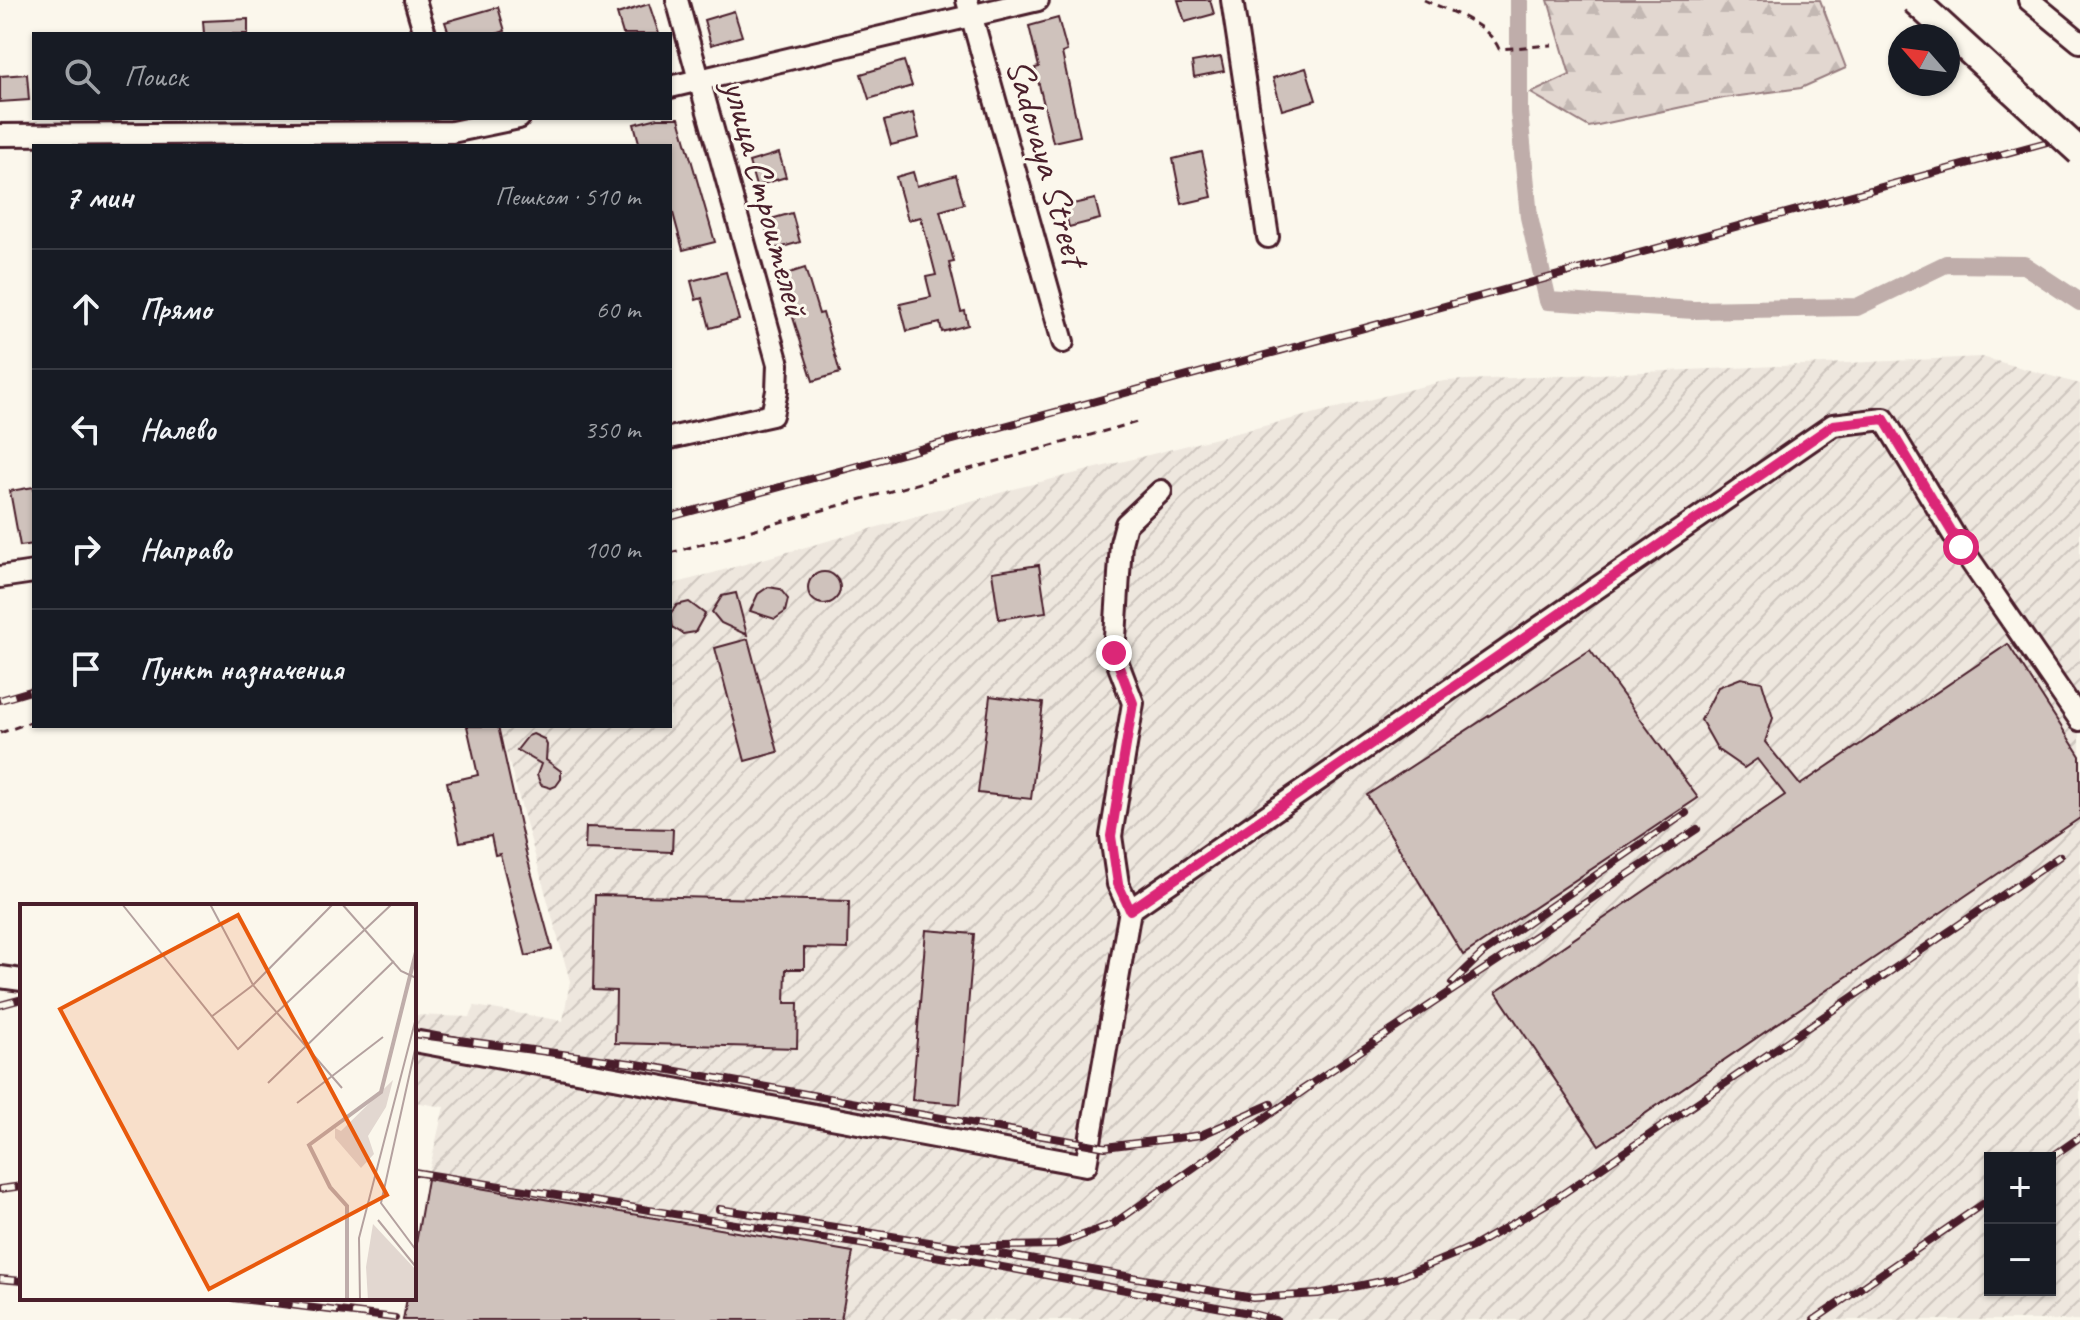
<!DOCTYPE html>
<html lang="ru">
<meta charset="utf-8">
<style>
:root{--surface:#171b24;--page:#242831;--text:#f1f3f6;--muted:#9ea1a6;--line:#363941}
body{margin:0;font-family:Caveat,sans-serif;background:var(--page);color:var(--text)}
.controls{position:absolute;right:24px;bottom:24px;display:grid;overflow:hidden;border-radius:0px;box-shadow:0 2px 6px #0004}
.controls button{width:72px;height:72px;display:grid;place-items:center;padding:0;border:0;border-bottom:2px solid var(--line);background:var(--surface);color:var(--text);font:40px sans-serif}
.compass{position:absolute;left:1888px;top:24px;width:72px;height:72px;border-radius:50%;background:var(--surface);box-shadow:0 2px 6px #0004;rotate:298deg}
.stop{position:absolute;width:24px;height:24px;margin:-18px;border:6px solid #db2777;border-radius:50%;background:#fff}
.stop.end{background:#db2777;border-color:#fff;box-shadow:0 2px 8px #0008}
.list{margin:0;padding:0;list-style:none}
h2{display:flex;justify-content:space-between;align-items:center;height:104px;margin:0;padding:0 32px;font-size:34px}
h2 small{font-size:26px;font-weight:400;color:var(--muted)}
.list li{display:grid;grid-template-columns:52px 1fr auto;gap:24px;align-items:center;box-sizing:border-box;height:120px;padding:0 32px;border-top:2px solid var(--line)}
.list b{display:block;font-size:30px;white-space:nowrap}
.list em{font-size:26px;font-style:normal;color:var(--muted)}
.icon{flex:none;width:44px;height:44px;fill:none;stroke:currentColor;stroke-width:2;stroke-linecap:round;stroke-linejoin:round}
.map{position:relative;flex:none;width:2080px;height:1320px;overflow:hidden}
.search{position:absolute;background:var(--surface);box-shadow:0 2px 6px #0004;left:32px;top:32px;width:640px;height:88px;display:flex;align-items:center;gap:20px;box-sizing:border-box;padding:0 28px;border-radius:0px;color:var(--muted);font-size:30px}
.panel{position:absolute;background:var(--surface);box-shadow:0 2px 6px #0004;left:32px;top:144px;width:640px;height:584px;border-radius:0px}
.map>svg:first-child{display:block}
</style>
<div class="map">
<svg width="2080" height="1320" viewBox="0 0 2080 1320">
<defs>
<pattern id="industrial-furrows" width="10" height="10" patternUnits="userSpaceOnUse" patternTransform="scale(2)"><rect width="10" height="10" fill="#eee7de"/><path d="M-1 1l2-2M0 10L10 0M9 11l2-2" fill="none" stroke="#cec6bf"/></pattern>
<pattern id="forest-firs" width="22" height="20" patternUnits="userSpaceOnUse" patternTransform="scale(2)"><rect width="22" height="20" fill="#e2d7d0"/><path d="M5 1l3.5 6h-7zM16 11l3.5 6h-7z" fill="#c3b8b3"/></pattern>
</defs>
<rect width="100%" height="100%" fill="#fbf7ec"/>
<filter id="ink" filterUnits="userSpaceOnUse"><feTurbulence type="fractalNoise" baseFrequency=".0125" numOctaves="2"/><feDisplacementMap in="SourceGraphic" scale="16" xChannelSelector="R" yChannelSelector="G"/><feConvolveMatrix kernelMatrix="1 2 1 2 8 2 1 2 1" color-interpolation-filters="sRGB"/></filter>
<g filter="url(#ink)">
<path fill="url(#industrial-furrows)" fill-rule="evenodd" d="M1982,357L2080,384V1320H403L407,1298H414L427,1179L444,1107L414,1102V1015L470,1017L475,1006L563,1021L570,981L499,726H670V585L1021,487L1444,381ZM1990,1158H2050V1290H1990Z"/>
<polygon fill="url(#forest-firs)" stroke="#967b7e" stroke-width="2" points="1548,0 1820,0 1846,68 1801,88 1724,98 1589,127 1531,93 1570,75"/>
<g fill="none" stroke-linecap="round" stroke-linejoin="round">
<polyline stroke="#bfadaa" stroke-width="18" points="1519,0 1519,112 1529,217 1548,301 1694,310 1857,307 1946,264 2024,265 2080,302"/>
</g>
<g fill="#cfc2bc" stroke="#4a1f2b" stroke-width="2">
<polygon points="1178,0 1210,0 1214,14 1185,22"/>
<polygon points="649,4 659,34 623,34 617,14"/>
<polygon points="498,7 505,31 496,34 449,34 445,22"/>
<polygon points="734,11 742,36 711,45 704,20"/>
<polygon points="1058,18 1067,51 1062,53 1080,136 1053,142 1035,68 1039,67 1029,26"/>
<polygon points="248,19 248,34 204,34 203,21"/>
<polygon points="1221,57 1224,71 1194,77 1192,62"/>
<polygon points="904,61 912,86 869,99 861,74"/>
<polygon points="1306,68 1316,100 1282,110 1273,78"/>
<polygon points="27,74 29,100 0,102 0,76"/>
<polygon points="913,113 919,138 891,145 884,121"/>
<polygon points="658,118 679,118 715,242 683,250 670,202 670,146 640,146 634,124"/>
<polygon points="1202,152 1212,197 1182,204 1173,159"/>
<polygon points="779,153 786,177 756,186 749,162"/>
<polygon points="913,172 917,186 956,175 964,204 940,211 954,262 949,263 961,312 965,311 968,325 942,332 940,323 907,331 900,304 931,297 926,277 936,275 921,217 908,220 896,177"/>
<polygon points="1095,199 1100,219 1069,227 1064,206"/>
<polygon points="792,213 800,242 772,250 764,221"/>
<polygon points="805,268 819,314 823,313 840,373 813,381 780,276"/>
<polygon points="726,272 739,320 710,328 702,298 696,300 691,281"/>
<polygon points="34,487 34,544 20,546 10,491"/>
<polygon points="1039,565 1046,612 999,619 992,572"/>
<circle cx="824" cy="588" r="16"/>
<polygon points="768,587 780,589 788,599 785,612 775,619 750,611 758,594"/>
<polygon points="736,593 747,635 721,623 712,612 722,596"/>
<polygon points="689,602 705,614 695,632 683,634 672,627 670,614 677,605"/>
<polygon points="748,639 778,752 745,761 715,648"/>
<polygon points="2008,644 2080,756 2080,818 1599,1145 1496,992 1785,795 1757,759 1744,768 1718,750 1701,720 1718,687 1741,678 1762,682 1773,718 1765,742 1800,785"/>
<polygon points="1590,650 1698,798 1463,955 1367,795"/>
<polygon points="990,696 1043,703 1031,799 978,793"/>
<polygon points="467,726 498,726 527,857 552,949 526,956 500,854 495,855 491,836 460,842 447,782 478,775"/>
<polygon points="533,734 544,739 547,745 546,760 561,771 561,779 556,786 551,788 541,785 537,775 541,764 517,750 528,736"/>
<polygon points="586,827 673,829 672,852 585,849"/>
<polygon points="595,895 849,901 848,949 804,948 804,969 786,969 785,1003 798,1003 797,1048 615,1043 616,991 593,990"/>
<polygon points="926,930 974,934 960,1104 912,1100"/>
<polygon points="427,1179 853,1252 841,1320 403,1320 407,1298 414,1298 414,1255"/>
</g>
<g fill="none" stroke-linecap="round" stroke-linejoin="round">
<defs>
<g id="minor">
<polyline points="415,0 425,34"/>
<polyline points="967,0 1063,342"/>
<polyline points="1232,0 1268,237"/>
<polyline points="2029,0 2080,42"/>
<polyline points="670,87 1038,0"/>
<polyline points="0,135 452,132 519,118"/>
<polyline points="670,438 772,415 777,391 778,364 677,0"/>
<polyline points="0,577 34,572"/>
<polyline points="1130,910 1118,884 1111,836 1133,703 1114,653 1121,543 1126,524 1161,491"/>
<polyline points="0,977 22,980"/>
<polyline points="414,1041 1086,1165 1130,910 1833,425 1884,419 1961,547 2080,720"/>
</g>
</defs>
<use href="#minor" stroke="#4a1f2b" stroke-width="26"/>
<g stroke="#4a1f2b" stroke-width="3" stroke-dasharray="8 6" stroke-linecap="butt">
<path d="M1424,0C1449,11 1488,23 1499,49L1552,45"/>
<polyline points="670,553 1137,422"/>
<polyline points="0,733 34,721"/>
</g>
<use href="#minor" stroke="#fbf7ec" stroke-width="20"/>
<defs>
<g id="rail">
<polyline points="670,517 2080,133"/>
<polyline points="0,700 34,690"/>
<polyline points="1452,983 1483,953 1686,813"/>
<polyline points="0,1005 22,999"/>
<polyline points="414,1034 637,1064 1105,1147 1201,1135 1271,1104"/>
<polyline points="1309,1087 1113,1224 1056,1245 960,1247 1253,1298 1318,1294 1397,1278 1472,1247 1555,1199 2060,856"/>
<polyline points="1300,1091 1697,829"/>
<polyline points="2050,1158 2080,1137"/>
<polyline points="414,1172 965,1261"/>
<polyline points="0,1189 22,1186"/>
<polyline points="719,1209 848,1229"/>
<polyline points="881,1238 848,1229 960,1247"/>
<polyline points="954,1258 1249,1313 1276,1320"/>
<polyline points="0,1279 22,1281"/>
<polyline points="233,1298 395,1318"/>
<polyline points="1814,1320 1990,1199"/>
</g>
</defs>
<use href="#rail" stroke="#4a1f2b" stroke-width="8"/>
<use href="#rail" stroke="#fbf7ec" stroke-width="5" stroke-dasharray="15" stroke-linecap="butt"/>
<defs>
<polyline id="major-bridge" points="1914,0 2080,152"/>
</defs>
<use href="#major-bridge" stroke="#4a1f2b" stroke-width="32" stroke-linecap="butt"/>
<use href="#major-bridge" stroke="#fbf7ec" stroke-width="26"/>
</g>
</g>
<g fill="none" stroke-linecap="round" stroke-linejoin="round" filter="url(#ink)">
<polyline stroke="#db2777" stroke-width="10" points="1114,653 1133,703 1111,836 1118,884 1130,910 1833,425 1884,419 1961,547"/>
</g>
<g text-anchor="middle" stroke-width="6" stroke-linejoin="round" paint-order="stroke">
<g font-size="38" fill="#4a1f2b" stroke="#fbf7ec">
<text transform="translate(1048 162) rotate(74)" y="13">Sadovaya Street</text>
<text transform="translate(767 198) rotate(75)" y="13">улица Строителей</text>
</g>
</g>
<g transform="translate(20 904)">
<rect width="396" height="396" fill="#fbf7ec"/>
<path d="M353,320L396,366V396H348L346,363Z" fill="#e2d7d0"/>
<path d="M373,176L366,203L348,232L354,250L341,264L315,234V224L321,227Z" fill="#e2d7d0"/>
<path fill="none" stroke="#bfadaa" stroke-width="4" d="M327,396V302L310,283L289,241L361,188L396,48"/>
<path fill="none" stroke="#b4a19f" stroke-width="2" d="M102,0L218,145L372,0M190,0L233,81L322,184M322,0L381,67L396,74M191,113L233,81L313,0M396,141L361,299L396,346M248,179L374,57M277,199L363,133M358,316L396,363M340,396L339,334L396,114"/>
<path fill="#e8590c" fill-opacity="0.15" stroke="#e8590c" stroke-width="4" d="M218,11L367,291L189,385L40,105Z"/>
<rect width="396" height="396" fill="none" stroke="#4a1f2b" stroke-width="4"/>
</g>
</svg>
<div class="controls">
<button>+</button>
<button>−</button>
</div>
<svg class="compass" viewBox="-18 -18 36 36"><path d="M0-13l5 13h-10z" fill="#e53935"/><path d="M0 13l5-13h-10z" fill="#9ea1a6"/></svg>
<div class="stop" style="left:1961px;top:547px"></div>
<div class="stop end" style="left:1114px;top:653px"></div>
<div class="search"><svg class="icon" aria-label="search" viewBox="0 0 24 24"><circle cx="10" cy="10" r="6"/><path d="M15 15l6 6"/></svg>Поиск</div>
<section class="panel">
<h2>7 мин<small>Пешком · 510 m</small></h2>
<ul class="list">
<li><svg class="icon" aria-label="ahead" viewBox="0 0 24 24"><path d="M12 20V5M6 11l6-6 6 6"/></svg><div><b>Прямо</b></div><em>60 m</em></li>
<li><svg class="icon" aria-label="left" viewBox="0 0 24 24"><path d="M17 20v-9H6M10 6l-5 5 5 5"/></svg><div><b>Налево</b></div><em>350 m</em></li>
<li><svg class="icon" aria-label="right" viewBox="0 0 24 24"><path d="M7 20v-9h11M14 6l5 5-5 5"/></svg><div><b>Направо</b></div><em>100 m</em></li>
<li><svg class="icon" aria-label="arrive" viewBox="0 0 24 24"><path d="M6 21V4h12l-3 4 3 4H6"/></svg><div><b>Пункт назначения</b></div></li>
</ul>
</section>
</div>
